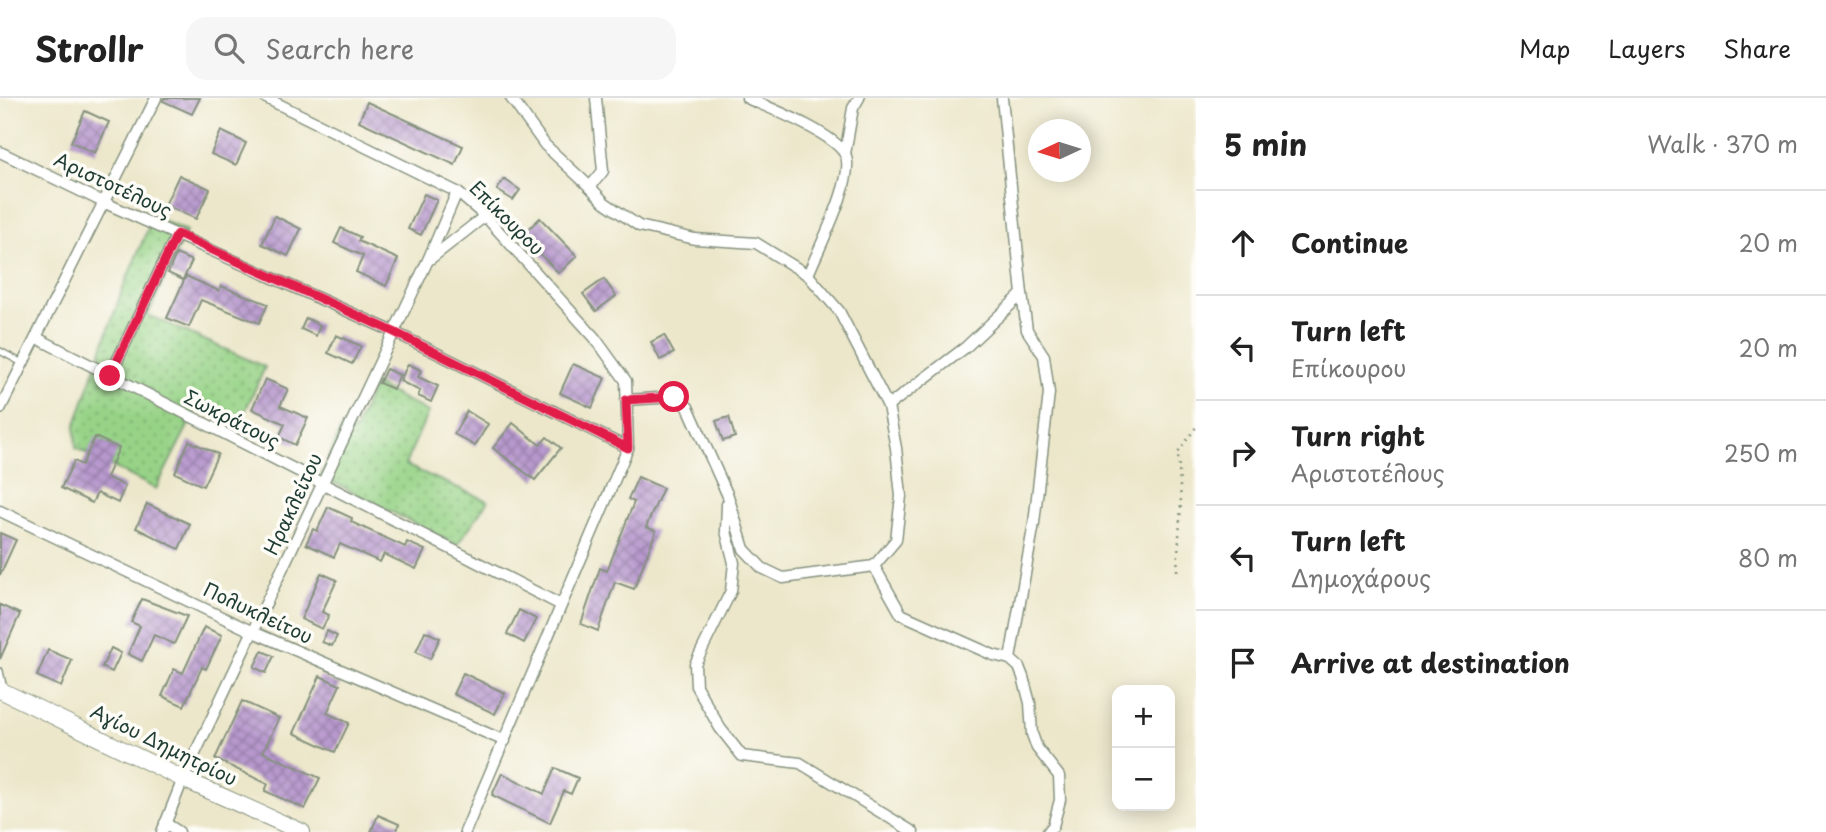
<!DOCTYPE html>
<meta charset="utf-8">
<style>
:root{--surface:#fff;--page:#f6f6f6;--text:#222;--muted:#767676;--line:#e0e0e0}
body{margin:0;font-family:"Playpen Sans",sans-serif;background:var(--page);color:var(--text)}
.controls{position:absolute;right:21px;bottom:21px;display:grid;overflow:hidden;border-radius:14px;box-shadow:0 4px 18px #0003}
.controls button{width:63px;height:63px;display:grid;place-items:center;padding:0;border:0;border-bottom:2px solid var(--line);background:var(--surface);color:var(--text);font:35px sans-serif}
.compass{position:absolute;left:1028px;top:21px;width:63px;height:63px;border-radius:50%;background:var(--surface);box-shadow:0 4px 18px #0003;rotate:266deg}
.stop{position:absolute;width:21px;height:21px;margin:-16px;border:5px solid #e11d48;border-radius:50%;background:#fff}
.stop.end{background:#e11d48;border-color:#fff;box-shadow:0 2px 7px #0008}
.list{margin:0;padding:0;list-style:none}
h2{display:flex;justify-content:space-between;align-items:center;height:91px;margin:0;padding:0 28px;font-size:30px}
h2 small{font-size:23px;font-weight:400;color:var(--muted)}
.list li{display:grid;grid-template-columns:46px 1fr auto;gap:21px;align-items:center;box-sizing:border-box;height:105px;padding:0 28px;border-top:2px solid var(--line)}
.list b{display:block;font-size:26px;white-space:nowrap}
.list p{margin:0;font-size:23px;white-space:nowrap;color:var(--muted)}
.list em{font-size:23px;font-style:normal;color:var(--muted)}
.icon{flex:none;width:38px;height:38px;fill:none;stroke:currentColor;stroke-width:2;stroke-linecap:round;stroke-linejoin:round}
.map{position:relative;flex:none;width:1196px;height:734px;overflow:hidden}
header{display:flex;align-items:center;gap:42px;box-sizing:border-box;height:98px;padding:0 35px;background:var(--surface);border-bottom:2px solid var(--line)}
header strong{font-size:33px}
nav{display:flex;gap:38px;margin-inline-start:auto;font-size:24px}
.search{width:490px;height:63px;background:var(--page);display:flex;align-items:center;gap:18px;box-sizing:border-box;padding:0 24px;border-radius:21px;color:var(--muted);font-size:26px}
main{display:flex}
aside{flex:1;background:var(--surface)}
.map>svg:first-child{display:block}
</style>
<header>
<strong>Strollr</strong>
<div class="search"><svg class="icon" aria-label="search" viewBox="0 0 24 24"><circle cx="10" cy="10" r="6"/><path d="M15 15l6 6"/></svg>Search here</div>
<nav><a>Map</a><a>Layers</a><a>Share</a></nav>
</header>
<main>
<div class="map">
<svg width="1196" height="734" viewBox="0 0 1196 734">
<defs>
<pattern id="grass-dots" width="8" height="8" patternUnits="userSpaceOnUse" patternTransform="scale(1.75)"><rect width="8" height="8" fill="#97d387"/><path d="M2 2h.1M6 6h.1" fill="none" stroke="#7bac6f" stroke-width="1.8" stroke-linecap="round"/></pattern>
<pattern id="building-cross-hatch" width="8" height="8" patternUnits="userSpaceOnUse" patternTransform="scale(1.75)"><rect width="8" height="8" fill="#b899ce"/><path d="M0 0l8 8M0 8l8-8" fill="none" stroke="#957ea8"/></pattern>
</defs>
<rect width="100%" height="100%" fill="#fdfcf7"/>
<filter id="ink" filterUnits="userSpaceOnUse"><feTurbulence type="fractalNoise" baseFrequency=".0143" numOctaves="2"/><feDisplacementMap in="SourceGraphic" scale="14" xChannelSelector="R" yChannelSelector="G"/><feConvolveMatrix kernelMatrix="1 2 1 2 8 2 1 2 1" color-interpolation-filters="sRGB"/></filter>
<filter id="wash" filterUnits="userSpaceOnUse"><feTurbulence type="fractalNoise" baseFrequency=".00686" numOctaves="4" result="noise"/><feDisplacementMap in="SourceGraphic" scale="28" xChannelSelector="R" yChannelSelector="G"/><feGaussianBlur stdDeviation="1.57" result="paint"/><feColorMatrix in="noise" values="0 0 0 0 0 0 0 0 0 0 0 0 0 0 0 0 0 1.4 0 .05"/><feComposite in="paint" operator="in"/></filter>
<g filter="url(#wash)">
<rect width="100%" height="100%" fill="#ece7ca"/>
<g fill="url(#grass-dots)" stroke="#5b885e" stroke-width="2">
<polygon points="153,118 186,133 148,217 265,269 238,329 198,308 156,391 76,350 75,329 121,195"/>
<polygon points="374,286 428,314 405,367 488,403 457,447 321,378 342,328 354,334"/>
</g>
<g id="blocks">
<g fill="url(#building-cross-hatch)">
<polygon points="164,0 200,0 192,16 163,3"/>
<polygon points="367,4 463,48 455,67 359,23"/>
<polygon points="85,13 109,24 95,55 71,44"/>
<polygon points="221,33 246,45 236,67 211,56"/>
<polygon points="179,77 210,91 196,121 165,107"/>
<polygon points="504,81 520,92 513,102 497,92"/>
<polygon points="424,96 437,102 421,137 408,131"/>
<polygon points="275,118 301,131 288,158 262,146"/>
<polygon points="540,120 577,158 559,175 521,138"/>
<polygon points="341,130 360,139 358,143 398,161 386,188 356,174 363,158 334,145"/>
<polygon points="176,156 192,163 183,182 168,175"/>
<polygon points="186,178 219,193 221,188 268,206 259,225 201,202 189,229 167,220"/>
<polygon points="604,181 616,198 596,213 583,196"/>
<polygon points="306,220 320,227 316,238 301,231"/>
<polygon points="336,237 361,248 352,266 328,255"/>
<polygon points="664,237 674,255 660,262 651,244"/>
<polygon points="408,266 421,272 418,279 438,288 431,304 418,298 420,293 400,283"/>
<polygon points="573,266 605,280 592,310 560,295"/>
<polygon points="386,271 400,277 393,291 379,285"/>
<polygon points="265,281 288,291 280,308 308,320 295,347 279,339 285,326 252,311"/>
<polygon points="467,313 488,326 475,348 454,336"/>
<polygon points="729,319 735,339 723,343 716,323"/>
<polygon points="513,325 540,347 547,339 561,350 535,382 493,350"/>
<polygon points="95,339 119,350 106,379 125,388 118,405 97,395 92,405 61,390 74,363 82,367"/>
<polygon points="189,343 218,356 203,388 175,375"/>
<polygon points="638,379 663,390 646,429 656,433 634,491 615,484 598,533 581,526 600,470 607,473 634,404 628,401"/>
<polygon points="147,406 190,426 179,451 136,430"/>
<polygon points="328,409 352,420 351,424 405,449 407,444 425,452 416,471 384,456 380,464 340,446 334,459 306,446 313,431 317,433"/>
<polygon points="0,435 16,442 0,477"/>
<polygon points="321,475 337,482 322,514 329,517 322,531 301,521"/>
<polygon points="142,501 187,518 174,546 154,537 142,563 128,556 140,528 131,524"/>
<polygon points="0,507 20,516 0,561"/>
<polygon points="519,512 536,521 524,545 507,536"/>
<polygon points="204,529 222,537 206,571 202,569 184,608 162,598 174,571 183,575"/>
<polygon points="327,533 337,538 332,548 322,544"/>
<polygon points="425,533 440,540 430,561 416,554"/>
<polygon points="111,550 121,555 112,574 102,569"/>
<polygon points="48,552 72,562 61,589 37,578"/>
<polygon points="262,553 274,558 266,575 254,569"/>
<polygon points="463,575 505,595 495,616 453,596"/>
<polygon points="320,578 340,587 327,615 349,625 335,654 294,635"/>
<polygon points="242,603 279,620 263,654 320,680 305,711 265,693 268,686 215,661"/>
<polygon points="555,670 578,680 571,696 564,693 550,725 492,697 502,675 544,696"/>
<polygon points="378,717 399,726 396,734 371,734"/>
</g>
</g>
</g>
<g filter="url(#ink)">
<use href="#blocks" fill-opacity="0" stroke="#86927f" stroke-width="2"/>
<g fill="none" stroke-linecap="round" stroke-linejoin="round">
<defs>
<g id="lane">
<polyline points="0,253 24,266"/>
<polyline points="0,573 4,591"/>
</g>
<g id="street">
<polyline points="266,0 457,94 485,118 595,240 626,283 628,350 465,734"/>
<polyline points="511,0 545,47 590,89 603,73 596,0"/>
<path d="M747,0C770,10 833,35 845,56C857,78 817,153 808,177"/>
<polyline points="1002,0 1022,196"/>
<polyline points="0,54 103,104 394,234 628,350"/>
<polyline points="845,56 853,10 859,0"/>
<polyline points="590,89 604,104 639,128 695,141 756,145 808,177 839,213 888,308 896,350 901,398 896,442 874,468 783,480 762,470 744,451 728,398 688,309 674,299 626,302"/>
<polyline points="430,161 485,118"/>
<polyline points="37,240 561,507"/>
<polyline points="110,278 177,136"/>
<polyline points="0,311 156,0"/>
<polyline points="727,406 726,433 734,465 731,493 695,566 696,588 720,630 742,658 800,665 913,734"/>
<polyline points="0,413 251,533 505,643"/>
<polyline points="874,468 901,516 993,557 1010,561 1034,425 1049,295 1044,258 1027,232 1022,196 966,249 888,308"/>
<polyline points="1010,561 1019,569 1023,579 1030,605 1032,636 1037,650 1059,678 1060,702 1053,728 1048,734"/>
<polyline points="165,725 179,734"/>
<polyline points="162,734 183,681 428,162 457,94"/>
</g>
<polyline id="secondary" points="0,592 183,681 302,734"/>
</defs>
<use href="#lane" stroke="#86927f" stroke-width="8"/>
<use href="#street" stroke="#86927f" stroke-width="13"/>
<use href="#secondary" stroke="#86927f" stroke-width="18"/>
<polyline stroke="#86927f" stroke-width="2.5" stroke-dasharray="2 5" stroke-linecap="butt" points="1177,473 1181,405 1178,355 1196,329"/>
<use href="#lane" stroke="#fff" stroke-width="5"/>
<use href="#street" stroke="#fff" stroke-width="10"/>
<use href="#secondary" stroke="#fff" stroke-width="16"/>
</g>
</g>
<g fill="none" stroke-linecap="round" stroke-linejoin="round" filter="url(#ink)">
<polyline stroke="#e11d48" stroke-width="9" points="110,278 177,136 394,234 628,350 626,302 674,299"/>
</g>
<g text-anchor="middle" stroke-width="7" stroke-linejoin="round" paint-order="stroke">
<g font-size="19" fill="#1f3d34" stroke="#fdfcf7">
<text transform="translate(113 87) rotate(25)" y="7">Αριστοτέλους</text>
<text transform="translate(507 120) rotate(45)" y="7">Επίκουρου</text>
<text transform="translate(232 321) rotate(27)" y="7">Σωκράτους</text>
<text transform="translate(293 406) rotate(-65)" y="7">Ηρακλείτου</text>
<text transform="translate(258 515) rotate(25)" y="7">Πολυκλείτου</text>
<text transform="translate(164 647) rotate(26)" y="7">Αγίου Δημητρίου</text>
</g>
</g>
</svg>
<div class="controls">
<button>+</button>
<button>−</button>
</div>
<svg class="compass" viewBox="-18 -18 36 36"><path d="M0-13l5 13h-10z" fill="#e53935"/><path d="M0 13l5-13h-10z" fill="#767676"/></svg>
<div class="stop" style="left:674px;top:299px"></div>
<div class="stop end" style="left:110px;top:278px"></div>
</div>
<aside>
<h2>5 min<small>Walk · 370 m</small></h2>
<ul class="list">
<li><svg class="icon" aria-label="ahead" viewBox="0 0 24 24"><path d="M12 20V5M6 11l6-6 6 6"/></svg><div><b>Continue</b></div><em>20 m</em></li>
<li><svg class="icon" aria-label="left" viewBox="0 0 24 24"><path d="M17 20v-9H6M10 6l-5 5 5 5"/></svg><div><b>Turn left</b><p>Επίκουρου</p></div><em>20 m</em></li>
<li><svg class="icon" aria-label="right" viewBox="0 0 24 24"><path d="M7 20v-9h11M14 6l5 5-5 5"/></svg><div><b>Turn right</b><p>Αριστοτέλους</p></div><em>250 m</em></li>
<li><svg class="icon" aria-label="left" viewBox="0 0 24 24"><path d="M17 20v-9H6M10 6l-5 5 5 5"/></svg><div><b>Turn left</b><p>Δημοχάρους</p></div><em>80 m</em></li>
<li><svg class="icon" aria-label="arrive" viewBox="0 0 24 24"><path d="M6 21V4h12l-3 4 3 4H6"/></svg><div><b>Arrive at destination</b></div></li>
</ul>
</aside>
</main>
